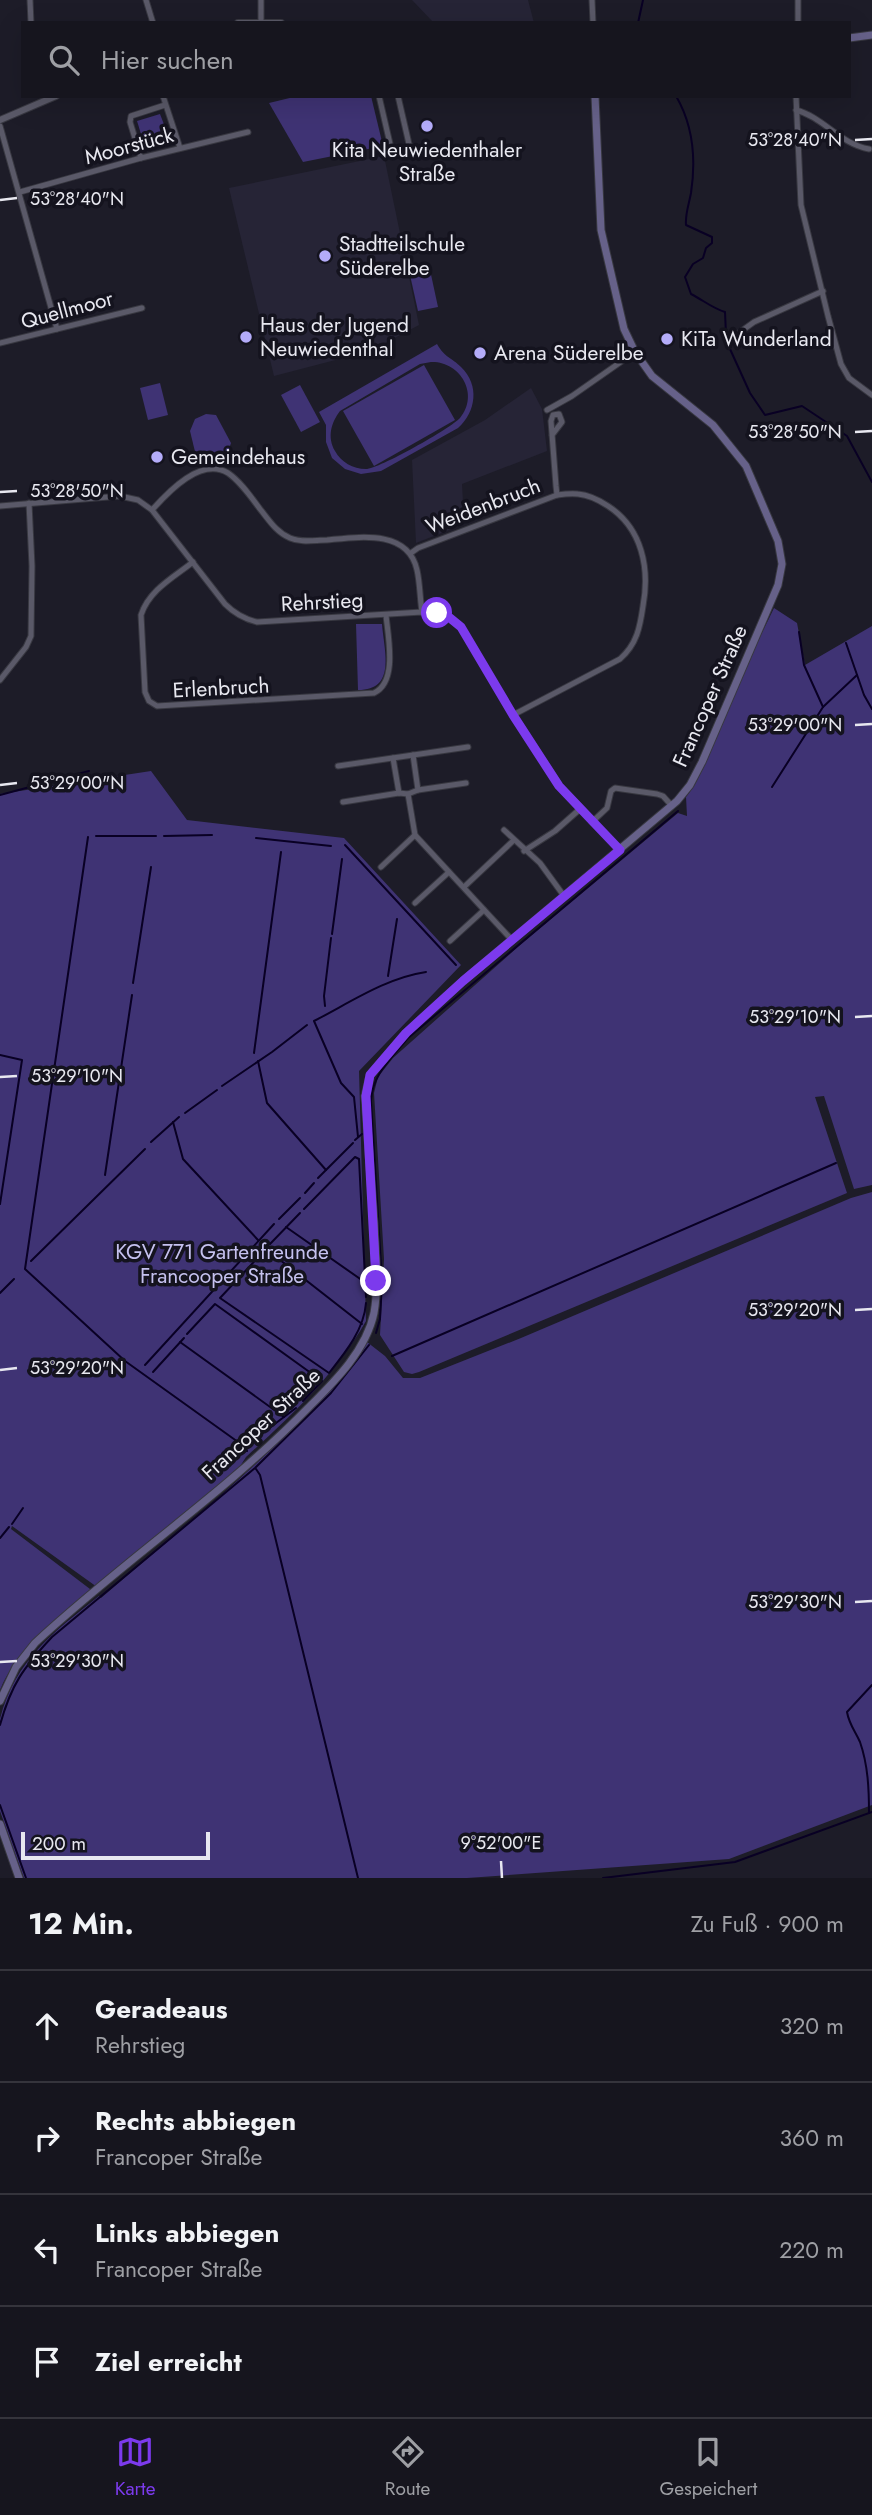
<!DOCTYPE html>
<html lang="de">
<meta charset="utf-8">
<style>
:root{--surface:#16151e;--page:#1f1e27;--text:#f1f3f6;--muted:#9e9fa4;--line:#35343c;--accent:#7c3aed}
body{margin:0;font-family:Jost,sans-serif;background:var(--page);color:var(--text)}
.scale{position:absolute;left:21px;bottom:18px;width:189px;box-sizing:border-box;padding-left:7px;border:4px solid #e8e8f0;border-top:0;font-size:19px;line-height:24px;white-space:nowrap;color:#e8e8f0;-webkit-text-stroke:5px #14131e;paint-order:stroke}
.stop{position:absolute;width:21px;height:21px;margin:-16px;border:5px solid #7c3aed;border-radius:50%;background:#fff}
.stop.end{background:#7c3aed;border-color:#fff;box-shadow:0 2px 7px #0008}
.list{margin:0;padding:0;list-style:none}
h2{display:flex;justify-content:space-between;align-items:center;height:91px;margin:0;padding:0 28px;font-size:30px}
h2 small{font-size:23px;font-weight:400;color:var(--muted)}
.list li{display:grid;grid-template-columns:46px 1fr auto;gap:21px;align-items:center;box-sizing:border-box;height:112px;padding:0 28px;border-top:2px solid var(--line)}
.list b{display:block;font-size:26px;white-space:nowrap}
.list p{margin:0;font-size:23px;white-space:nowrap;color:var(--muted)}
.list em{font-size:23px;font-style:normal;color:var(--muted)}
.icon{flex:none;width:38px;height:38px;fill:none;stroke:currentColor;stroke-width:2;stroke-linecap:round;stroke-linejoin:round}
.map{position:relative;flex:none;width:872px;height:1878px;overflow:hidden}
.search{position:absolute;background:var(--surface);box-shadow:0 7px 28px #0002;left:21px;right:21px;top:21px;height:77px;display:flex;align-items:center;gap:18px;box-sizing:border-box;padding:0 24px;border-radius:0px;color:var(--muted);font-size:26px}
.sheet{height:539px;background:var(--surface)}
nav{display:flex;justify-content:space-around;align-items:center;box-sizing:border-box;height:98px;border-top:2px solid var(--line);background:var(--surface);font-size:19px;color:var(--muted)}
nav a{display:grid;justify-items:center;gap:4px}
nav .on{color:var(--accent)}
.map>svg:first-child{display:block}
</style>
<div class="map">
<svg width="872" height="1878" viewBox="0 0 872 1878">
<rect width="100%" height="100%" fill="#1d1c28"/>
<g fill="#262436">
<polygon points="412,0 528,0 534,23 434,23"/>
<polygon points="384,156 419,325 370,351 274,376 229,188"/>
<polygon points="531,388 542,409 547,451 462,484 464,521 454,522 454,528 416,543 412,460 485,420"/>
</g>
<g fill="#3f3374" fill-rule="evenodd">
<polygon points="298,96 371,96 383,146 303,162 269,103"/>
<polygon points="160,114 170,140 145,147 137,121"/>
<polygon points="430,270 438,307 418,311 410,275"/>
<path d="M437,344C445,358 451,357 461,367C480,385 476,412 458,428L381,471L361,474L345,469L332,458L326,442V425L319,412ZM431,362C460,361 480,394 460,418C451,428 379,469 366,469C353,469 341,462 335,451C327,437 331,423 340,411L420,364Z"/>
<polygon points="424,365 455,420 374,466 343,411"/>
<polygon points="160,383 168,415 148,420 140,388"/>
<polygon points="300,385 320,422 301,432 281,395"/>
<polygon points="206,414 216,415 231,443 225,461 198,464 190,431 195,419"/>
<path d="M774,608L797,623L805,665L872,626V1185L854,1189L824,1096L815,1097L847,1193L419,1372L412,1374L404,1372L380,1335L384,1259L374,1093L378,1077L393,1058L520,945L678,813L687,816L686,797C705,774 709,744 721,717C737,680 757,644 774,608Z"/>
<path d="M356,624H382C384,651 397,690 358,690Z"/>
<path d="M151,771L187,820L344,838L461,965L359,1071L366,1321C335,1375 291,1416 246,1457L239,1468L97,1587L12,1526L11,1529L90,1589L91,1592C58,1621 17,1648 0,1690V794Z"/>
<path d="M872,1192V1805L729,1859L467,1878H24L0,1811V1719C15,1660 54,1632 99,1596L101,1598C194,1518 294,1441 367,1342L385,1356L403,1378H420L521,1338L851,1198Z"/>
</g>
<g fill="none" stroke-linecap="round" stroke-linejoin="round">
<g stroke="#090024" stroke-width="2">
<polyline points="638,23 643,0"/>
<path d="M676,96C693,125 696,160 691,193C689,204 685,214 686,225L712,237V243L706,248L703,258L693,264L685,277L691,294C703,300 712,308 725,312L726,335"/>
<polyline points="730,349 750,393 765,415 802,406 847,436 872,482"/>
<polyline points="799,632 804,665 823,707"/>
<polyline points="846,643 864,695 872,709"/>
<polyline points="772,787 823,707 857,675"/>
<polyline points="0,795 89,771"/>
<polyline points="96,836 156,836"/>
<polyline points="164,836 212,835"/>
<polyline points="88,837 25,1269 125,1361 245,1447 247,1451"/>
<polyline points="256,838 331,846"/>
<polyline points="345,845 456,965"/>
<polyline points="332,934 342,859"/>
<polyline points="388,976 397,919"/>
<polyline points="133,983 151,867"/>
<polyline points="325,1006 324,996 331,938"/>
<polyline points="254,1053 281,852"/>
<polyline points="0,1055 22,1060 0,1204"/>
<polyline points="258,1061 267,1103 326,1170"/>
<polyline points="222,1086 272,1052 307,1025"/>
<polyline points="185,1113 217,1090"/>
<polyline points="173,1122 183,1159 258,1240"/>
<path d="M358,1137L354,1097L341,1083L314,1021C351,1002 386,978 426,972"/>
<polyline points="355,1140 362,1134"/>
<polyline points="151,1142 179,1117"/>
<polyline points="105,1175 132,995"/>
<polyline points="318,1178 353,1143"/>
<polyline points="305,1193 314,1183"/>
<polyline points="304,1209 355,1157 359,1159 366,1297"/>
<polyline points="279,1219 300,1198"/>
<polyline points="286,1227 366,1283"/>
<polyline points="270,1244 300,1213"/>
<polyline points="31,1261 145,1149"/>
<polyline points="0,1293 14,1279"/>
<path d="M362,1324L266,1249L220,1298L329,1373C345,1353 364,1330 366,1303"/>
<path d="M376,1333L380,1319L382,1282L371,1101C372,1074 392,1058 408,1038L678,811"/>
<polyline points="187,1334 215,1304 322,1381 303,1401"/>
<polyline points="180,1342 284,1417"/>
<polyline points="392,1356 836,1163"/>
<polyline points="145,1365 274,1224"/>
<polyline points="153,1372 184,1338"/>
<polyline points="252,1441 296,1408"/>
<polyline points="256,1469 260,1475 358,1878"/>
<polyline points="12,1524 23,1508"/>
<polyline points="0,1538 9,1527"/>
<path d="M0,1725C11,1685 23,1668 52,1637L255,1468L331,1393L369,1345"/>
<polyline points="0,1805 26,1878"/>
<path d="M869,1813C869,1789 868,1765 860,1742C855,1731 849,1724 847,1712L872,1685"/>
<polyline points="603,1878 735,1862 872,1812"/>
</g>
<defs>
<g id="minor">
<polyline points="30,0 31,23"/>
<polyline points="146,0 153,23"/>
<polyline points="592,0 593,23"/>
<polyline points="798,0 798,23"/>
<polyline points="261,21 261,0"/>
<polyline points="163,96 180,148"/>
<polyline points="379,96 391,148 395,153 402,154 407,150 409,144 398,96"/>
<polyline points="796,96 801,205 828,316 841,364 849,378 872,395"/>
<path d="M796,110C823,117 840,144 869,149"/>
<polyline points="0,126 57,329"/>
<polyline points="141,158 130,122 131,116 165,105"/>
<polyline points="20,192 141,158 248,132"/>
<polyline points="729,340 754,322 823,291"/>
<polyline points="0,343 142,308"/>
<polyline points="547,410 572,396 635,352"/>
<polyline points="552,435 562,422 559,414 553,415 551,421 556,486 557,495"/>
<path d="M0,506L120,496L138,500L152,510L225,604C235,614 244,619 257,622L422,612C438,613 448,616 461,627L513,714L560,786L620,850"/>
<path d="M152,510C169,491 201,457 228,473C241,482 251,497 260,509C269,520 276,532 290,538C301,543 315,540 327,540C359,537 408,529 417,570C420,583 420,599 422,612"/>
<path d="M411,553L418,548L557,495C564,494 571,493 578,494C589,495 599,500 608,506C642,528 650,568 643,606C640,627 637,644 620,659L513,715"/>
<path d="M193,562C174,577 149,590 141,615L145,692L149,701L157,706L374,693C398,682 388,637 386,615"/>
<polyline points="0,680 26,647 31,636 32,566 29,503"/>
<polyline points="413,755 418,790"/>
<polyline points="393,758 399,793"/>
<polyline points="338,766 468,747"/>
<polyline points="408,794 415,835"/>
<polyline points="343,802 399,793 408,794 418,790 466,783"/>
<polyline points="592,822 607,808 611,791 615,788 657,794 663,796 672,806"/>
<polyline points="504,830 540,863 564,896"/>
<polyline points="524,851 555,831 580,809"/>
<polyline points="381,867 415,835 512,940"/>
<polyline points="464,887 514,840"/>
<polyline points="415,903 449,872"/>
<polyline points="450,941 484,910"/>
</g>
<g id="tertiary">
<polyline points="238,23 281,23"/>
<polyline points="0,120 56,96"/>
</g>
<g id="secondary">
<polyline points="849,38 872,35"/>
<path d="M0,1701L16,1667L35,1643C123,1561 224,1494 308,1408C334,1382 366,1351 374,1313C379,1285 375,1252 374,1223C371,1181 368,1139 365,1096L370,1075L406,1033L463,981L677,801L690,785L702,762L778,585L782,564L778,541L746,466L713,425L652,376L635,352L624,329L601,230L595,96"/>
<polyline points="0,1824 19,1878"/>
</g>
</defs>
<use href="#minor" stroke="#383841" stroke-width="7"/>
<use href="#tertiary" stroke="#383841" stroke-width="8"/>
<use href="#secondary" stroke="#383841" stroke-width="9"/>
<use href="#minor" stroke="#5a5968" stroke-width="5"/>
<use href="#tertiary" stroke="#5a5968" stroke-width="6"/>
<use href="#secondary" stroke="#666189" stroke-width="7"/>
</g>
<g fill="none" stroke-linecap="round" stroke-linejoin="round">
<polyline stroke="#7c3aed" stroke-width="9" points="376,1281 366,1096 370,1075 406,1033 463,981 620,850 559,786 513,715 461,627 450,618 437,613"/>
</g>
<path fill="none" stroke="#e8e8f0" stroke-width="2.5" d="M855,140L872,139M0,200L17,198M855,432L872,431M0,492L17,491M855,725L872,724M0,785L17,783M855,1017L872,1016M0,1077L17,1076M855,1310L872,1309M0,1370L17,1368M855,1602L872,1601M0,1662L17,1661M501,1861L502,1878"/>
<g fill="#b4acf9" stroke="#14131e" stroke-width="2.5">
<circle cx="427" cy="126" r="7"/>
<circle cx="325" cy="256" r="7"/>
<circle cx="246" cy="337" r="7"/>
<circle cx="667" cy="339" r="7"/>
<circle cx="480" cy="353" r="7"/>
<circle cx="157" cy="457" r="7"/>
</g>
<g text-anchor="middle" stroke-width="7" stroke-linejoin="round" paint-order="stroke">
<g font-size="21" fill="#e8e8f0" stroke="#14131e">
<text transform="translate(129 146) rotate(-15)" y="7">Moorstück</text>
<text transform="translate(67 310) rotate(-15)" y="7">Quellmoor</text>
<text transform="translate(483 506) rotate(-21)" y="7">Weidenbruch</text>
<text transform="translate(322 602) rotate(-3)" y="7">Rehrstieg</text>
<text transform="translate(221 688) rotate(-3)" y="7">Erlenbruch</text>
<text transform="translate(710 696) rotate(-66)" y="7">Francoper Straße</text>
<text transform="translate(261 1424) rotate(-43)" y="7">Francoper Straße</text>
</g>
<g font-size="21" fill="#e8e8f0" stroke="#14131e" text-anchor="start">
<text x="427" y="157" text-anchor="middle">Kita Neuwiedenthaler<tspan x="427" dy="24">Straße</tspan></text>
<text x="339" y="251">Stadtteilschule<tspan x="339" dy="24">Süderelbe</tspan></text>
<text x="260" y="332">Haus der Jugend<tspan x="260" dy="24">Neuwiedenthal</tspan></text>
<text x="681" y="346">KiTa Wunderland</text>
<text x="494" y="360">Arena Süderelbe</text>
<text x="171" y="464">Gemeindehaus</text>
</g>
<g font-size="21" fill="#c5c1ef" stroke="#14131e">
<text x="222" y="1259">KGV 771 Gartenfreunde<tspan x="222" dy="24">Francooper Straße</tspan></text>
</g>
</g>
<g font-size="18" text-anchor="middle" fill="#e8e8f0" stroke="#14131e" stroke-width="7" stroke-linejoin="round" paint-order="stroke">
<text x="795" y="146">53°28'40"N</text>
<text x="77" y="205">53°28'40"N</text>
<text x="795" y="438">53°28'50"N</text>
<text x="77" y="497">53°28'50"N</text>
<text x="795" y="731">53°29'00"N</text>
<text x="77" y="789">53°29'00"N</text>
<text x="795" y="1023">53°29'10"N</text>
<text x="77" y="1082">53°29'10"N</text>
<text x="795" y="1316">53°29'20"N</text>
<text x="77" y="1374">53°29'20"N</text>
<text x="795" y="1608">53°29'30"N</text>
<text x="77" y="1667">53°29'30"N</text>
<text x="501" y="1849">9°52'00"E</text>
</g>
</svg>
<div class="scale">200 m</div>
<div class="stop" style="left:437px;top:613px"></div>
<div class="stop end" style="left:376px;top:1281px"></div>
<div class="search"><svg class="icon" aria-label="search" viewBox="0 0 24 24"><circle cx="10" cy="10" r="6"/><path d="M15 15l6 6"/></svg>Hier suchen</div>
</div>
<section class="sheet">
<h2>12 Min.<small>Zu Fuß · 900 m</small></h2>
<ul class="list">
<li><svg class="icon" aria-label="ahead" viewBox="0 0 24 24"><path d="M12 20V5M6 11l6-6 6 6"/></svg><div><b>Geradeaus</b><p>Rehrstieg</p></div><em>320 m</em></li>
<li><svg class="icon" aria-label="right" viewBox="0 0 24 24"><path d="M7 20v-9h11M14 6l5 5-5 5"/></svg><div><b>Rechts abbiegen</b><p>Francoper Straße</p></div><em>360 m</em></li>
<li><svg class="icon" aria-label="left" viewBox="0 0 24 24"><path d="M17 20v-9H6M10 6l-5 5 5 5"/></svg><div><b>Links abbiegen</b><p>Francoper Straße</p></div><em>220 m</em></li>
<li><svg class="icon" aria-label="arrive" viewBox="0 0 24 24"><path d="M6 21V4h12l-3 4 3 4H6"/></svg><div><b>Ziel erreicht</b></div></li>
</ul>
</section>
<nav>
<a class="on"><svg class="icon" aria-label="map" viewBox="0 0 24 24"><path d="M3 6l6-2 6 2 6-2v14l-6 2-6-2-6 2zM9 4v14M15 6v14"/></svg>Karte</a>
<a><svg class="icon" aria-label="directions" viewBox="0 0 24 24"><path d="M12 3l9 9-9 9-9-9zM9 14v-3h6M13 9l2 2-2 2"/></svg>Route</a>
<a><svg class="icon" aria-label="saved" viewBox="0 0 24 24"><path d="M7 4h10v16l-5-4-5 4z"/></svg>Gespeichert</a>
</nav>
